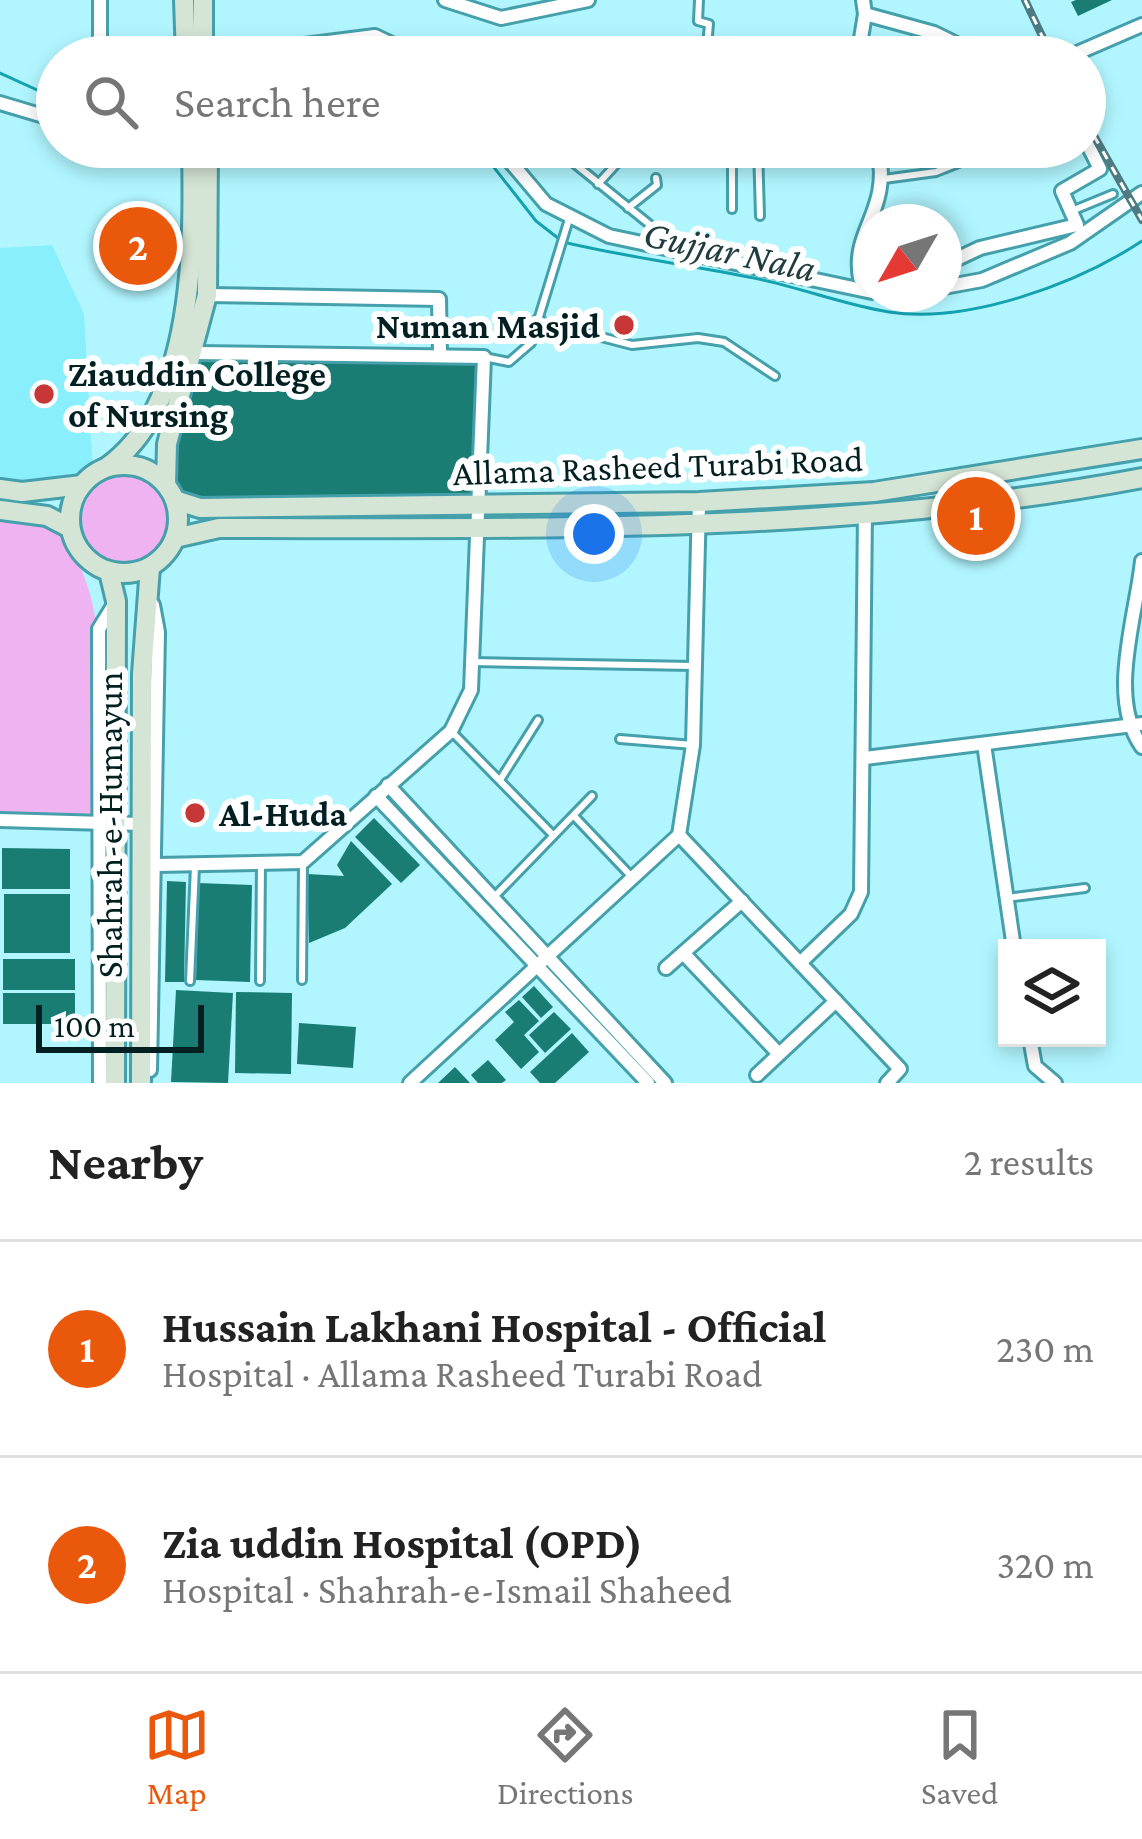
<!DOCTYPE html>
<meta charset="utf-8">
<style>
:root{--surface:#fff;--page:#f2f2f2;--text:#222;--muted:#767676;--line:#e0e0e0;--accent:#ea580c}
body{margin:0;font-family:"Crimson Pro",serif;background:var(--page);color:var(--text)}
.controls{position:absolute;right:36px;bottom:36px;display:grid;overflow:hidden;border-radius:0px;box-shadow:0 6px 18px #0003}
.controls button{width:108px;height:108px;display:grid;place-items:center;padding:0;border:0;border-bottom:3px solid var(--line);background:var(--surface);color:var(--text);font:60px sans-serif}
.compass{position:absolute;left:854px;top:204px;width:108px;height:108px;border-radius:50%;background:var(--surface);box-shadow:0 6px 18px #0003;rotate:231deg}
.scale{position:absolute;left:36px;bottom:30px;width:168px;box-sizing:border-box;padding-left:12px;border:6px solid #021f22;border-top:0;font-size:33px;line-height:42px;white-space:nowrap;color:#021f22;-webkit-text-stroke:9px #fff;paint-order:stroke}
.you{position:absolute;left:594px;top:534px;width:42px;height:42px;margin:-30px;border:9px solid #fff;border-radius:50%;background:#1a73e8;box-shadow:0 0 0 18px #1a73e833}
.badge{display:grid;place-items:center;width:78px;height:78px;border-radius:50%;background:var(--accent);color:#fff;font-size:39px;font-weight:700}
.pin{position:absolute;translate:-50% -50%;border:6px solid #fff;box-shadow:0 3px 12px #0006}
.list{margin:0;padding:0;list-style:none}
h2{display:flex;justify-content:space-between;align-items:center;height:156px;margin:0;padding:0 48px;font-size:51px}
h2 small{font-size:39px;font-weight:400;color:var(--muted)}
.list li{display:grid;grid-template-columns:78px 1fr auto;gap:36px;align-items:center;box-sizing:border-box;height:216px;padding:0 48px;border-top:3px solid var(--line)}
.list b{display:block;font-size:45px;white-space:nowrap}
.list p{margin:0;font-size:39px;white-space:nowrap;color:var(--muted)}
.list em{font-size:39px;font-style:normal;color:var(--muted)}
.icon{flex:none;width:66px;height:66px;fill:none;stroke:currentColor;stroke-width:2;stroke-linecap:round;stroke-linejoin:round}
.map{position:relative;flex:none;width:1142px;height:1083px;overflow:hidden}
.search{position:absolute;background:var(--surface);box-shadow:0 6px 18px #0003;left:36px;right:36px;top:36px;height:132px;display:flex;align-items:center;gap:30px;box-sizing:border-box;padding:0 42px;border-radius:66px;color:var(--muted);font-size:45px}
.sheet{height:588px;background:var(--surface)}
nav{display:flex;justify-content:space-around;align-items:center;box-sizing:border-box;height:168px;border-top:3px solid var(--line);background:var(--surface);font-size:33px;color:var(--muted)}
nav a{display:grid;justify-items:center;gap:6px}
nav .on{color:var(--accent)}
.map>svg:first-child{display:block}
</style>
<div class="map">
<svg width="1142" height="1083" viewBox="0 0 1142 1083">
<rect width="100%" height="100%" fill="#b1f6ff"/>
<polygon fill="#89effc" points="52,245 84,314 93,474 82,485 0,489 0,248"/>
<g fill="#f0b3f1">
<circle cx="125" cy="519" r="43"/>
<path d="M0,515C10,516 27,515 37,520C125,564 97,742 96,823L0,818Z"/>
</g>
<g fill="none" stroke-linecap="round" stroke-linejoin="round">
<g stroke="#14a2b0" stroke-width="3">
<polyline points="329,47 391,51"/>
<polyline points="0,73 57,99"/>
<path d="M478,147L536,221L563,242C626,257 690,265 754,278C799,287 844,305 889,312C968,324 1077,284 1142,241"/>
</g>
</g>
<g fill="#1a7d74">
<polygon points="1076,0 1112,0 1078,16 1071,2"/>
<polygon points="196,354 483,358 471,502 333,505 176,499 167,484"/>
<polygon points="374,818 420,865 401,883 355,837"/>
<polygon points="351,841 392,884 345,928 309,943 307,874 344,876 337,865"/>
<polygon points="2,848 70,849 70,889 2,889"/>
<polygon points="167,881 186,882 184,982 165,982"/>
<polygon points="198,883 252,885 250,982 196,980"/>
<rect x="4" y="894" width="66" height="59"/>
<rect x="3" y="959" width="72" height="31"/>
<polygon points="534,986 553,1007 541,1018 522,997"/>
<polygon points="176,990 233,993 228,1083 171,1082"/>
<polygon points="236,992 292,993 291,1074 235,1073"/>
<rect x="3" y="993" width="72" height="31"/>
<polygon points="519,1000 539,1021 524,1035 539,1052 521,1069 495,1040 514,1022 505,1012"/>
<polygon points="554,1012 571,1029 545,1053 529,1035"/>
<polygon points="299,1023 356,1027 353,1068 297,1064"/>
<polygon points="572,1033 589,1052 555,1083 540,1083 530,1072"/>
<polygon points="488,1060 506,1080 502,1083 478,1083 471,1075"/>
<polygon points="455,1067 470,1083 438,1083"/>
</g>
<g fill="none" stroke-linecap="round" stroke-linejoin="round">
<defs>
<g id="lane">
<polyline points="699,0 698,21 709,24 706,57"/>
<polyline points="707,49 767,57"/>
<polyline points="554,147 649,224"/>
<polyline points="758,147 760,216"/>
<polyline points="884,179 936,172 984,153"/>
<polyline points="598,184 631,148 649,147"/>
<polyline points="628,208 657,185 656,178"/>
<polyline points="732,209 732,147"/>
<polyline points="1074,210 1113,194"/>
<polyline points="536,320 632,345 698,338 724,342 775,376"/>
<polyline points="484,357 509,362 531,343 569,219"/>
<polyline points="473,662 694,666"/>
<polyline points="451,731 553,835"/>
<polyline points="620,739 693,745"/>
<polyline points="500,780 538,720"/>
<polyline points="574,816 630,875"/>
<polyline points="494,897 592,796"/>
<polyline points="1006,898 1085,888"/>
<polyline points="302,980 303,865"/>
<polyline points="190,981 195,866"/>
<polyline points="260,981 261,863"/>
</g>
<g id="street">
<polyline points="445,0 501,18 588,0"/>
<polyline points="863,0 865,14 934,33 983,57"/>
<polyline points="100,39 100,0"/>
<polyline points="203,42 232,54 375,36 419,57"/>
<polyline points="858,57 865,14"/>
<polyline points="1068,57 1142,25"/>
<polyline points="0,103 57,120"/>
<polyline points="163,147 192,163"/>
<polyline points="498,147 546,204 609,236 872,292"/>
<polyline points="944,265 980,248 1077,225 1062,191 1100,169 1085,139"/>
<path d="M872,279L860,278C851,229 892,212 878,147"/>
<polyline points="944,287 982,280 1070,243 1142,193"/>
<polyline points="883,294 908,294"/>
<polyline points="207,295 439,299 440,353"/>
<path d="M1142,561C1136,618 1107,698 1142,747"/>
<polyline points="984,744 1014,948"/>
<polyline points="865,758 1142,724"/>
<polyline points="388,785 665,1083"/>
<polyline points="376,796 648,1083"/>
<polyline points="0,820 141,824"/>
<polyline points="679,835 900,1069 887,1083"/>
<polyline points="157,865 303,862 451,731 471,690 484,357 195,353"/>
<polyline points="685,955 779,1054"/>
<polyline points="800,963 851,914 861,892 865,512"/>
<polyline points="666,968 742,901"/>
<polyline points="1030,1038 1035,1066 1055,1083"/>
<polyline points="150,1070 158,632 153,605"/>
<polyline points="757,1075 836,1001"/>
<polyline points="100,1083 99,629 115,603"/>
<polyline points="410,1083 679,835 693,745 699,502"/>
</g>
<g id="secondary">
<polyline points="184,0 186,57"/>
<polyline points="203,0 203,57"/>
<circle cx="124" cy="519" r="54"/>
<path d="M107,467C195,404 194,246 192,147"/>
<polyline points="166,484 167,444 207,295 208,147"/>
<polyline points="0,489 22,492 82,485"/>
<polyline points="175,500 200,508 699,502 874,492 1142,449"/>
<polyline points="0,510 47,516 70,528"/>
<path d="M175,538L219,528C524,528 841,535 1142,478"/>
<polyline points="109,572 116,601 115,1083"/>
<polyline points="141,1083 142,674 150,567"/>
</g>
</defs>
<use href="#lane" stroke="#45a0ab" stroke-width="12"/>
<use href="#street" stroke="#45a0ab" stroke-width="18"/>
<use href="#secondary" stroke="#45a0ab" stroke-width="24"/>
<use href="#lane" stroke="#fff" stroke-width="6"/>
<use href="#street" stroke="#fff" stroke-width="12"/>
<use href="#secondary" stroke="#d4e5d5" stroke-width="18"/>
<defs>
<g id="rail">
<polyline points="1025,0 1052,57"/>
<polyline points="1085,120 1142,220"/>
</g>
</defs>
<use href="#rail" stroke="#4d7b81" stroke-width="8"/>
<use href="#rail" stroke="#fff" stroke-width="3" stroke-dasharray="9" stroke-linecap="butt"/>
</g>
<g fill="#c63736" stroke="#fff" stroke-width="4.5">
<circle cx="624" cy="325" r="12"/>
<circle cx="44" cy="394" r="12"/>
<circle cx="195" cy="813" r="12"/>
</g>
<g text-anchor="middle" stroke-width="12" stroke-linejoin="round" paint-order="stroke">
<g font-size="36" font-weight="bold" fill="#021f22" stroke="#fff" text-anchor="start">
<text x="600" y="338" text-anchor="end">Numan Masjid</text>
<text x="68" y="386">Ziauddin College<tspan x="68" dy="41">of Nursing</tspan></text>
<text x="219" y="826">Al-Huda</text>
</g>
<g font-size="36" fill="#021f22" stroke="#fff">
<text transform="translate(658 465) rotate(-2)" y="13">Allama Rasheed Turabi Road</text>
<text transform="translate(109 825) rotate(-90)" y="13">Shahrah-e-Humayun</text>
</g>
<g font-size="39" font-style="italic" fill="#223d40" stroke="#fff">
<text transform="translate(730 250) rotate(12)" y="14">Gujjar Nala</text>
</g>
</g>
</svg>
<div class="controls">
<button><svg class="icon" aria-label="layers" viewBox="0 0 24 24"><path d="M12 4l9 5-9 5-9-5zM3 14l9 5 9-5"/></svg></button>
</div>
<svg class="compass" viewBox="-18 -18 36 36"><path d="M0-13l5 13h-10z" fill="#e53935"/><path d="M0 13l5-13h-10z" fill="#767676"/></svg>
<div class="scale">100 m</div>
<div class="you"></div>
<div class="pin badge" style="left:976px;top:516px">1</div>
<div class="pin badge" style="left:138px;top:246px">2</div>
<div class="search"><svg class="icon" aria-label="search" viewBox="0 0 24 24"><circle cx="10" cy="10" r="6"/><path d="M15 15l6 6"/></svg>Search here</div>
</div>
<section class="sheet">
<h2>Nearby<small>2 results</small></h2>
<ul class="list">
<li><span class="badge">1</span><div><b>Hussain Lakhani Hospital - Official</b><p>Hospital · Allama Rasheed Turabi Road</p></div><em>230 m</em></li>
<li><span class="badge">2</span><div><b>Zia uddin Hospital (OPD)</b><p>Hospital · Shahrah-e-Ismail Shaheed</p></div><em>320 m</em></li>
</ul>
</section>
<nav>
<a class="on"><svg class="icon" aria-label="map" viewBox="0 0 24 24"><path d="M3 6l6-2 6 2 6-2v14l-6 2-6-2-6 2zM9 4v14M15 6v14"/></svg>Map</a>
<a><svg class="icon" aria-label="directions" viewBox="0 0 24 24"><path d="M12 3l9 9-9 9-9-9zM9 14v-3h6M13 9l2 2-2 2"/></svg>Directions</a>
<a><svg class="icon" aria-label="saved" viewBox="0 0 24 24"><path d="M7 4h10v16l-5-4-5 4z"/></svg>Saved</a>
</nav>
